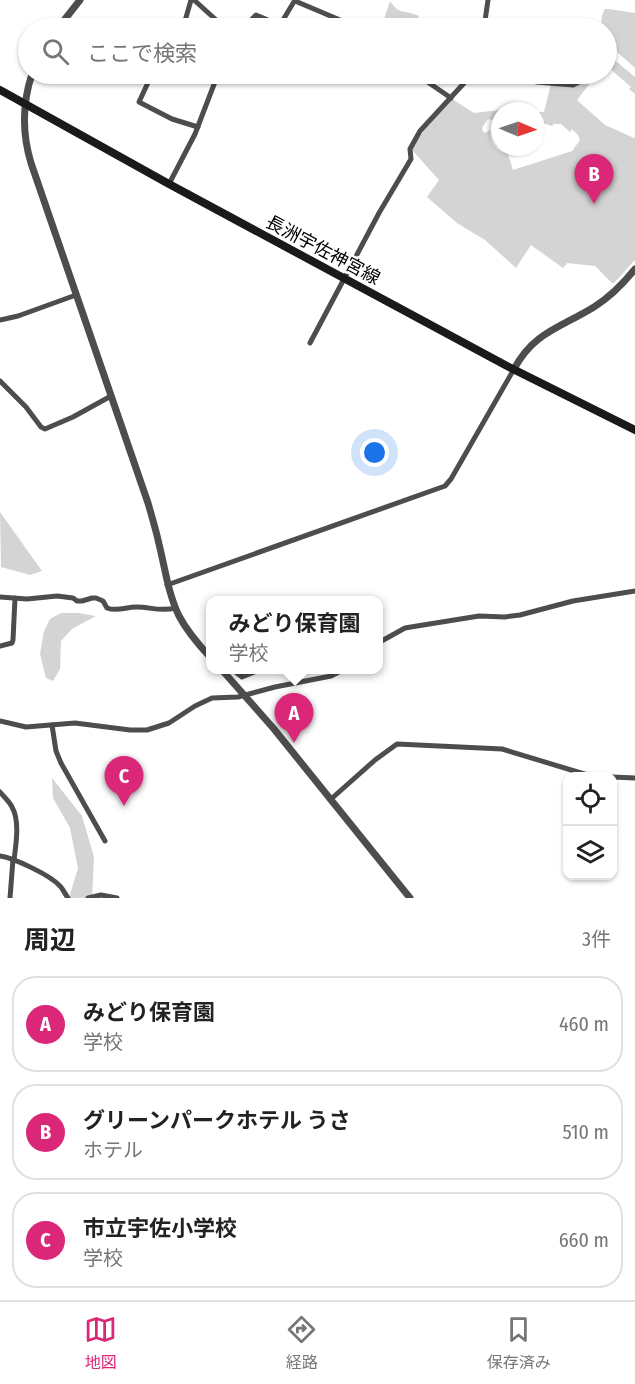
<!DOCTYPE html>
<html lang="ja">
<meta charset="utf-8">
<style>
:root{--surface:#fff;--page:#f2f2f2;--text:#222;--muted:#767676;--line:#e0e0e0;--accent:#db2777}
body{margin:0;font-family:"Fira Sans Condensed","Noto Sans JP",sans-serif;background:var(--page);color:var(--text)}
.controls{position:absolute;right:18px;bottom:18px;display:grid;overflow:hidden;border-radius:12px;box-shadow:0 2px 4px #0004}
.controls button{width:54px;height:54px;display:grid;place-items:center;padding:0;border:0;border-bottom:2px solid var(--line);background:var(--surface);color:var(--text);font:30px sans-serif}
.compass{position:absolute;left:491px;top:102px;width:54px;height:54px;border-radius:50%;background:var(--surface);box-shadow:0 2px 4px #0004;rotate:92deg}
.you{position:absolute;left:375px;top:453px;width:21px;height:21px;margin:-15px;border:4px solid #fff;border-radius:50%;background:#1a73e8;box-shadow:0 0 0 9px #1a73e833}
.badge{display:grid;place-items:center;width:39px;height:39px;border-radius:50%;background:var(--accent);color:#fff;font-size:20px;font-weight:700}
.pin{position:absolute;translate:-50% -50px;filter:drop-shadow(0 2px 3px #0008)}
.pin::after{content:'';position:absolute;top:32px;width:21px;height:18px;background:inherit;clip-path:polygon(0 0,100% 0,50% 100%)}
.popup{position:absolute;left:206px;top:596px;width:177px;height:78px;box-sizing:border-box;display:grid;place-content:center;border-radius:12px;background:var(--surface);filter:drop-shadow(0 2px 4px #0005);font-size:20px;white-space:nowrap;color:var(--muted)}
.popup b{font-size:22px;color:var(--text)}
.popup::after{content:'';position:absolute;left:50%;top:100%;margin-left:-12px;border:12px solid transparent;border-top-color:var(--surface)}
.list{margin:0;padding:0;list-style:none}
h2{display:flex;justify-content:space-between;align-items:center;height:78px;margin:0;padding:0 24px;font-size:26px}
h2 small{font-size:20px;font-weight:400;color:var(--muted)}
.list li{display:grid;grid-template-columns:39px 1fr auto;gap:18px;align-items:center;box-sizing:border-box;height:96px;margin:0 12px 12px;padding:0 12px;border:2px solid var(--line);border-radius:24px}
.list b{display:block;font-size:22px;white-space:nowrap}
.list p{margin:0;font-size:20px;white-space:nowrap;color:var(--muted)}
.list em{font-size:20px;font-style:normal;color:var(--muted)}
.icon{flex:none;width:33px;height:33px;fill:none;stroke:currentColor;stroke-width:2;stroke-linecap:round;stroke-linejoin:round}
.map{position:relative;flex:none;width:635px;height:898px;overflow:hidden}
.search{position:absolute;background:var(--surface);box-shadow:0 2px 4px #0004;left:18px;right:18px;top:18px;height:66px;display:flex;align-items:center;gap:15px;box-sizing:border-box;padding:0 21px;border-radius:33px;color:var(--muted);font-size:22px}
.sheet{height:402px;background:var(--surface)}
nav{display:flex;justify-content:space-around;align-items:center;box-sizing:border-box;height:84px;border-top:2px solid var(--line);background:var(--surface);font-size:16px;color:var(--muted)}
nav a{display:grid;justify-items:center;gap:3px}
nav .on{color:var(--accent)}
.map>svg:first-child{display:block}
</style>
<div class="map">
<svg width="635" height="898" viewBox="0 0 635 898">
<rect width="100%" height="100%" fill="#fff"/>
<g fill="#d4d4d4">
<path d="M390,1C400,16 404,9 419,16L416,23L422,26L420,28H381Z"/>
<path d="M605,9H609L635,13V68L607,43L606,28H602C601,22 601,15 605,9Z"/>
<polygon points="606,53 635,77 635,94 629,89 631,87 608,67 607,68"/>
<path d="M585,74H597L577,100L605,125L634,138L635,137V260L614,283H612L595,266L567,263L563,268L531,245L516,268L485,240L457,223L427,197L439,180L412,150L416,140L452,99L474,113L508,109L530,111H500V119L496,121L488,119L483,126L482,130L485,133L490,130C490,143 495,151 508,154L513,170L572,151L580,140L578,135L572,129L570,132L561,124H554L552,126L536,121V112H544L551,84C572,88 572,92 585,74Z"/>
<path d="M0,512C14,532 28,551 42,571L30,575L1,567Z"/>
<polygon points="61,613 79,613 96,616 72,629 61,641 60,669 53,681 46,678 40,654 44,631 50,619"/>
<polygon points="52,778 82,816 94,857 92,898 69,898 78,868 70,828 53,798"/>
</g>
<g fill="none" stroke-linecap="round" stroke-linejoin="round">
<g stroke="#4d4d4d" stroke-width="5">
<polyline points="194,0 225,28"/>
<polyline points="295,1 359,28"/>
<polyline points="127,28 129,23"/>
<polyline points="183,28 191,0"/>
<polyline points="243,28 256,15 280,25 295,0"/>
<polyline points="484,28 488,0"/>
<polyline points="152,74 139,102 172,119 198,127"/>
<polyline points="416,74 451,98"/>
<polyline points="509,74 537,82 573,85 579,82 584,74"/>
<polyline points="169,184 195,134 218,74"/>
<polyline points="0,320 18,316 76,295"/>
<polyline points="310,343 379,213 411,159 410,149 420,131 466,81 471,74"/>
<polyline points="0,381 26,407 41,427 45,429 73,417 111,396"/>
<polyline points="167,585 445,486 451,479 514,369"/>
<path d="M0,597L27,599L57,596L73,598L77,601H82L92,598H96L103,601L107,608C117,612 126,607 136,607C152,607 159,612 176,608"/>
<polyline points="378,643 405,628 417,626 479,616 505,617 520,615 573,601 635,591"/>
<polyline points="0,646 12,643 13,640 15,598"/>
<polyline points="233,670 242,677 259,670"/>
<polyline points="0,721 26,727 75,723 130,730 147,730 169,723 195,706 212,698 238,697 275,687 331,676 343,670"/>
<polyline points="52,725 56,751 61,763 105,841"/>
<polyline points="612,777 635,778"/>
<path d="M0,792C4,797 9,801 12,807C20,821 16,844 14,860"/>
<polyline points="330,800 375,760 397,744 502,749 591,776"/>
<path d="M0,856C14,858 50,875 60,886C63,889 65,894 68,898"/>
<polyline points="10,898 13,859"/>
<polyline points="88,898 101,895 117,898"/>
</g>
<g stroke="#4d4d4d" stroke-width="7">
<polyline points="58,28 80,0"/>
<path d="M32,74C22,104 22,133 31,163L148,503C152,517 156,530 159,544C165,568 168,593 179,616C187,631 198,644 210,657"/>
<path d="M514,369C534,332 560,328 594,307C610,297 623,284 635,269"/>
<polyline points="222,670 274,729 410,898"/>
</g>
<polyline stroke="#1a1a1a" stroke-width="8" points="0,90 169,184 507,366 635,430"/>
</g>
<g text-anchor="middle" stroke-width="5" stroke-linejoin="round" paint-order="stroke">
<g font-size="18" fill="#000" stroke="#fff">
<text transform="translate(323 250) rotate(28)" y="6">長洲宇佐神宮線</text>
</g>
</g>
</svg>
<div class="controls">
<button><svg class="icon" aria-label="locate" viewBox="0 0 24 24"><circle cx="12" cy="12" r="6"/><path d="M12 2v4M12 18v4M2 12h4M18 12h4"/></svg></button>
<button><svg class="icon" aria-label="layers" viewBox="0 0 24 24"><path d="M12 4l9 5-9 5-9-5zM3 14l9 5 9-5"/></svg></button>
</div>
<svg class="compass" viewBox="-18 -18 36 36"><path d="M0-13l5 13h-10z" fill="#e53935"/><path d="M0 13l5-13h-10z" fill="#767676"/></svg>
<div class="you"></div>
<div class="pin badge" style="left:294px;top:743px">A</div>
<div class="popup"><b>みどり保育園</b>学校</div>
<div class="pin badge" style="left:594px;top:204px">B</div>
<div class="pin badge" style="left:124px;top:806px">C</div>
<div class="search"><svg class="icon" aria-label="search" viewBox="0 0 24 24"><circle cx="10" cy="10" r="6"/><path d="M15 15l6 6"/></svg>ここで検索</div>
</div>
<section class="sheet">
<h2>周辺<small>3件</small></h2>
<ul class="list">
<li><span class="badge">A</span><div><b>みどり保育園</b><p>学校</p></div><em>460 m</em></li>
<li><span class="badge">B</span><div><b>グリーンパークホテル うさ</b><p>ホテル</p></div><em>510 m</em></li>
<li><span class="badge">C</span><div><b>市立宇佐小学校</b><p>学校</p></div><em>660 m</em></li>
</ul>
</section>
<nav>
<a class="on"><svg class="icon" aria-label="map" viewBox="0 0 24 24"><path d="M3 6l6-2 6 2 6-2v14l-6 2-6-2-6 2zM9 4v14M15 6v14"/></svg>地図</a>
<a><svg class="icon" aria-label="directions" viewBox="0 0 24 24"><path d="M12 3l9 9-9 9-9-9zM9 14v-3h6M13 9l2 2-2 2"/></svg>経路</a>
<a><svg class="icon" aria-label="saved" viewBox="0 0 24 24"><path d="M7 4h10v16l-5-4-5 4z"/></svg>保存済み</a>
</nav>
